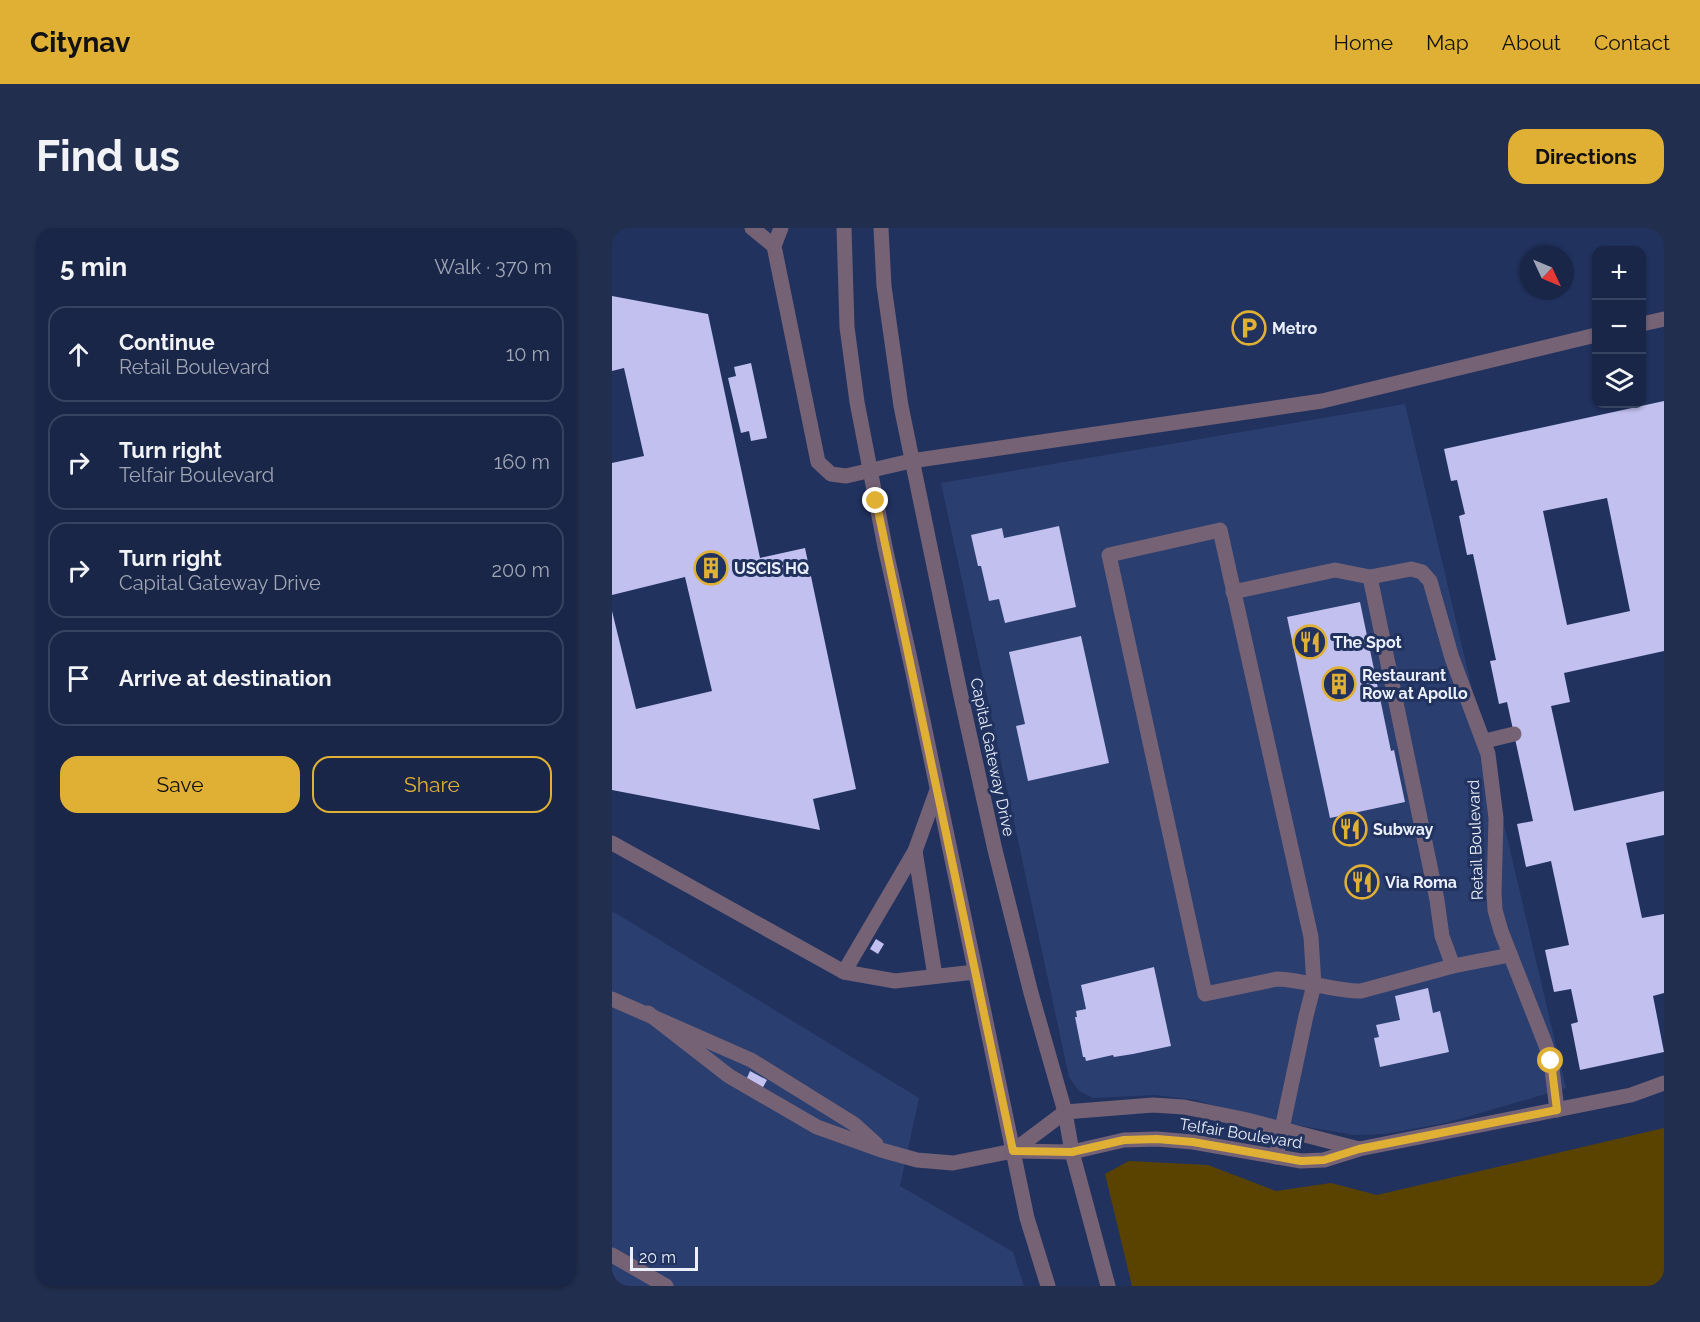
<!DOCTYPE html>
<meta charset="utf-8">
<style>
:root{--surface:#192647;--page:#222e4e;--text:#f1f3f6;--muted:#9fa5b4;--line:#374360;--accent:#e0b034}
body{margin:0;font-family:Raleway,sans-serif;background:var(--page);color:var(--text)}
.controls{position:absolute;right:18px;top:18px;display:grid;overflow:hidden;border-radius:12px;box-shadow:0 2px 4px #0004}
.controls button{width:54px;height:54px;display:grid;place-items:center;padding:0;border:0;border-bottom:2px solid var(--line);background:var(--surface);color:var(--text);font:30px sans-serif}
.compass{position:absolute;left:908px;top:18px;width:54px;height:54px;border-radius:50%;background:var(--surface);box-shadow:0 2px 4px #0004;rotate:134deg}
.scale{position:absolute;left:18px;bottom:15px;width:68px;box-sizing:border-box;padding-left:6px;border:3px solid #eaeffb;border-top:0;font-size:16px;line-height:21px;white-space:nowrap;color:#eaeffb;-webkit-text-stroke:4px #21325f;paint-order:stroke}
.stop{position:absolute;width:18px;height:18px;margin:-14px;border:4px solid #e0b034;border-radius:50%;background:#fff}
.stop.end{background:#e0b034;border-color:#fff;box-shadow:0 2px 6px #0008}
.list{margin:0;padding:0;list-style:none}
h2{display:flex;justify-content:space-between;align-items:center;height:78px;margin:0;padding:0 24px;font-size:26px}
h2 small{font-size:20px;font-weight:400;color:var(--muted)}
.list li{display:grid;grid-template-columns:39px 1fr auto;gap:18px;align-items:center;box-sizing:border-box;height:96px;margin:0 12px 12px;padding:0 12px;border:2px solid var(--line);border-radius:18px}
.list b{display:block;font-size:22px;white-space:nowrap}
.list p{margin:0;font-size:20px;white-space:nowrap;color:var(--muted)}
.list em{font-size:20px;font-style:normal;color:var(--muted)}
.actions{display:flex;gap:12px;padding:18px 24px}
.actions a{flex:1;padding:14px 0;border:2px solid var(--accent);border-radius:18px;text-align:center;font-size:21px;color:var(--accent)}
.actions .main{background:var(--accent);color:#111}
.icon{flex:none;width:33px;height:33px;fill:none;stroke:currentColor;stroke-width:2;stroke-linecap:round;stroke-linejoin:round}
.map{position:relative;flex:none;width:1052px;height:1058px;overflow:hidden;border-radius:18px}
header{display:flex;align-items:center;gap:36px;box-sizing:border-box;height:84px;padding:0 30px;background:var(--accent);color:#111}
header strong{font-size:28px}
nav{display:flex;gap:33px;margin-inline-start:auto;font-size:21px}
.intro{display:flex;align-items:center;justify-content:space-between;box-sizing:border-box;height:144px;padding:0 36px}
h1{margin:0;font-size:42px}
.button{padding:15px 27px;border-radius:18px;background:var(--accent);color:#111;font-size:21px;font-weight:700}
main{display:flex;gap:36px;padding:0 36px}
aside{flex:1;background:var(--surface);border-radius:18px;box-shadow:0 2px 4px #0004}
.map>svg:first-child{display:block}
</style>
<header>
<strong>Citynav</strong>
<nav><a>Home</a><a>Map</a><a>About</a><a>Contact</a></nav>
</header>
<div class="intro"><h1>Find us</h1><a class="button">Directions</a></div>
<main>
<aside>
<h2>5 min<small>Walk · 370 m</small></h2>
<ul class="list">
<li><svg class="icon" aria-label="ahead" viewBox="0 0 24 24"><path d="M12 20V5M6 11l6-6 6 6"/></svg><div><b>Continue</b><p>Retail Boulevard</p></div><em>10 m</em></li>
<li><svg class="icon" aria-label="right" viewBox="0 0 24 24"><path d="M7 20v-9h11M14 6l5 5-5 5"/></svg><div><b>Turn right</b><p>Telfair Boulevard</p></div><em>160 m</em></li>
<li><svg class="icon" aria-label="right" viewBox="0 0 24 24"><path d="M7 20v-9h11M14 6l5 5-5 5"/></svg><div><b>Turn right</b><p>Capital Gateway Drive</p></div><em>200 m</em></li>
<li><svg class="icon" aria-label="arrive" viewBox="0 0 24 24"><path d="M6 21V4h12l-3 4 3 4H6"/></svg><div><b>Arrive at destination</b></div></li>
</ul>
<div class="actions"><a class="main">Save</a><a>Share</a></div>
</aside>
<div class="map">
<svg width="1052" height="1058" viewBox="0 0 1052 1058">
<rect width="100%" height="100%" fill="#21325f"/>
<g fill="#2a3e70">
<polygon points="793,176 954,860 834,895 773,906 742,907 643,890 584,872 543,867 481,870 467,863 457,849 329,255"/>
<polygon points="0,683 307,870 288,958 401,1024 412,1058 0,1058"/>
</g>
<polygon fill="#5a4300" points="1052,900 1052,1058 520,1058 493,946 517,933 596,937 664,963 719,955 765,967"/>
<g fill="#c1c0ef" fill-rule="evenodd">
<polygon points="0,68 96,86 148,330 193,320 244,561 201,571 208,602 0,562 0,383 24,481 100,463 73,349 0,367 0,235 32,228 12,140 0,143"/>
<polygon points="139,135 155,210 139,213 137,203 129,205 116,150 124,148 122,139"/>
<path d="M1052,173V423L952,445L958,474L939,478L962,583L1052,563V607L1014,615L1030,690L1052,686V765L1041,768L1052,824L968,842L959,796L966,794L959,761L942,764L933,722L957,717L939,633L914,639L905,596L921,593L895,474L887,476L878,433L884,432L861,326L855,327L847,288L853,286L845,252L839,253L832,221ZM995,270L1018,383L955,397L931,283Z"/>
<polygon points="447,298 464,379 393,395 387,371 377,373 369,338 366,338 359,307 390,300 392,310"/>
<polygon points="748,374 779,523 782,522 793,574 718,590 675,389"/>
<polygon points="469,408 497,535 416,553 404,498 413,496 397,424"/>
<polygon points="264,711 272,716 266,726 258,721"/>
<polygon points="542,739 559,818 521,826 502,829 501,827 474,833 473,829 471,829 463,789 465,789 464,783 474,781 469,757"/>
<polygon points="816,760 821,785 828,783 837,824 768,839 762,810 767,809 764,797 788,792 783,768"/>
<polygon points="138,843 155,852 150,861 134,852"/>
</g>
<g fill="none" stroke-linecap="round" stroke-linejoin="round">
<g stroke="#756275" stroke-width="15">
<polyline points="140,0 162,18"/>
<polyline points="169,0 162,18 206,234 219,246 234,248 299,233 710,173 984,107"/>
<polyline points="232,0 235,99 245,174 273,319 300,440 415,990 436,1058"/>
<polyline points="269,0 272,58 289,178 348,464 383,622 419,765 453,884 460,924 496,1058"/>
<polyline points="1030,96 1052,91"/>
<polyline points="758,349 825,672 830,708 841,738"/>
<polyline points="621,364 723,342 758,349 799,341 810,344 818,353 840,430 876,526 884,590 882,665 883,682 889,703 933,815 939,833 945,882"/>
<polyline points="873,513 902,506"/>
<polyline points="0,615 232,744 303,623 325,562"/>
<polyline points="303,623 323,748"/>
<polyline points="232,744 283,753 363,744"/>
<polyline points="0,771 139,832 242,896 264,916"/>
<polyline points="36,785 117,848 205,899 269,922 305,932 341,935 401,923 460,924 512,912 545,911 581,914 689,933 712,932 747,921 1019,867 1052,855"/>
<polyline points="401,923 453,884 541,877 572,879 631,891 747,921"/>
<path d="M664,929L694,788L702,757L699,709L608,302L497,327L593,766L665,751C694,752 721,763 749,763L841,738L898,727"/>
<polyline points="0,1027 54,1058"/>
</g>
</g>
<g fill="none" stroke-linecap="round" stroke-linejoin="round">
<polyline stroke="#e0b034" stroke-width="8" points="264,273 401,923 460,924 512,912 545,911 581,914 689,933 712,932 747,921 945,882 939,833"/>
</g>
<defs>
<symbol id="parking-ring" viewBox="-11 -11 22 22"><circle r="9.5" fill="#21325f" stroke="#e0b034" stroke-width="1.5"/><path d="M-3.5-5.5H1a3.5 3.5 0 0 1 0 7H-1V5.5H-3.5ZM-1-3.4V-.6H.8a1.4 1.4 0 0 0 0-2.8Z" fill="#e0b034"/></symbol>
<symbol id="building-ring" viewBox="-11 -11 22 22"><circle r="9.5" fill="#21325f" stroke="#e0b034" stroke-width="1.5"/><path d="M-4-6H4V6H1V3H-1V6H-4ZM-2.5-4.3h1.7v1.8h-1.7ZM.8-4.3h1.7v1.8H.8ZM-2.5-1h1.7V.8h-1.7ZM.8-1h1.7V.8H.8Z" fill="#e0b034"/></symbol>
<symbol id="restaurant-ring" viewBox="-11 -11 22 22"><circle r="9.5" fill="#21325f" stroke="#e0b034" stroke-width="1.5"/><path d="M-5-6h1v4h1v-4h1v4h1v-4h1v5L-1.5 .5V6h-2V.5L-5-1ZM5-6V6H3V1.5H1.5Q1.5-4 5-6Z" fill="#e0b034"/></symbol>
</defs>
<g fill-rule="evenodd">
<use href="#parking-ring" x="618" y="81" width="38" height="38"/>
<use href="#building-ring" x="80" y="321" width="38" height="38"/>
<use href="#restaurant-ring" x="679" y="395" width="38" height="38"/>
<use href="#building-ring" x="708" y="437" width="38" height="38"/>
<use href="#restaurant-ring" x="719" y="582" width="38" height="38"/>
<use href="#restaurant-ring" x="731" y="635" width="38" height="38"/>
</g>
<g text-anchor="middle" stroke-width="6" stroke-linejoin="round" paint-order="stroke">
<g font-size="16" font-weight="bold" fill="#eaeffb" stroke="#21325f" text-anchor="start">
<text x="660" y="106">Metro</text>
<text x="122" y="346">USCIS HQ</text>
<text x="721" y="420">The Spot</text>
<text x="750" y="453">Restaurant<tspan x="750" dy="18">Row at Apollo</tspan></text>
<text x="761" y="607">Subway</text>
<text x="773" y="660">Via Roma</text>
</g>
<g font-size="16" fill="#eaeffb" stroke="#21325f">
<text transform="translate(381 529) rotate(78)" y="6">Capital Gateway Drive</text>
<text transform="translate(863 612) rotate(-92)" y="6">Retail Boulevard</text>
<text transform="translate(629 905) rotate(9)" y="6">Telfair Boulevard</text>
</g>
</g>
</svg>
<div class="controls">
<button>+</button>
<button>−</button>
<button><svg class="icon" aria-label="layers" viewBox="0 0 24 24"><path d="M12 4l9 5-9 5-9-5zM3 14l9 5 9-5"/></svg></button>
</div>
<svg class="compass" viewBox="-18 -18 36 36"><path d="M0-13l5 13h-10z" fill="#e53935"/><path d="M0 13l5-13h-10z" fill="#9fa5b4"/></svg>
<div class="scale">20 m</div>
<div class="stop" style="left:939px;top:833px"></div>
<div class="stop end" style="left:264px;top:273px"></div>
</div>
</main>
